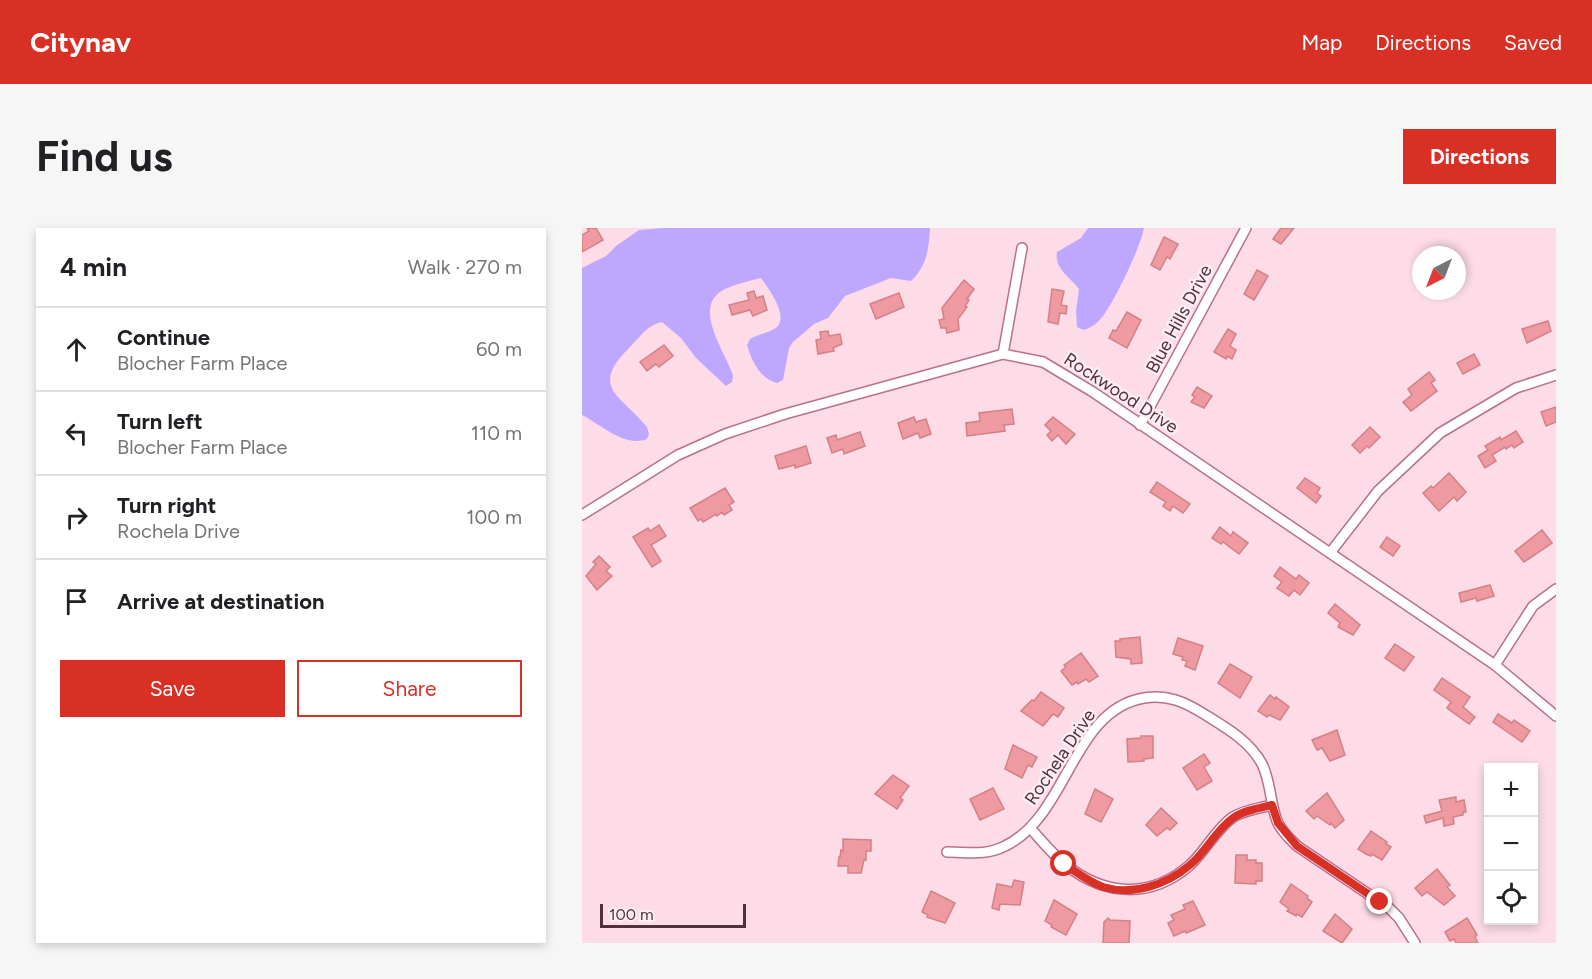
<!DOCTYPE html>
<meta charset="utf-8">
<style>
:root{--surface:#fff;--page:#f6f6f6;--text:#202124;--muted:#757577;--line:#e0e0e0;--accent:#d93025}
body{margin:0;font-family:Figtree,sans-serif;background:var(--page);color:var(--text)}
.controls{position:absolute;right:18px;bottom:18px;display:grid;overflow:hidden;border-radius:0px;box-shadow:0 3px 9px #0003}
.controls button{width:54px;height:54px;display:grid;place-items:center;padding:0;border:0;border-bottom:2px solid var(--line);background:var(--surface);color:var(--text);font:30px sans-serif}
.compass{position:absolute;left:830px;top:18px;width:54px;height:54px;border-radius:50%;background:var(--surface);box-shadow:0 3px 9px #0003;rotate:222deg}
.scale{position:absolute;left:18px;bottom:15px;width:146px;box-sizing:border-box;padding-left:6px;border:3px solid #52313e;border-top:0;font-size:16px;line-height:21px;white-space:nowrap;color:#52313e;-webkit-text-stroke:4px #ffedf3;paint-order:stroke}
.stop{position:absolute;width:18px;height:18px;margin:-14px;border:4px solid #d93025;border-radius:50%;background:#fff}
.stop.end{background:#d93025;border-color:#fff;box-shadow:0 2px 6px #0008}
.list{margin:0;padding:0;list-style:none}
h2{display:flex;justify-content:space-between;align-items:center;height:78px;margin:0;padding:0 24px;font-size:26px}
h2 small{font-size:20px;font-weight:400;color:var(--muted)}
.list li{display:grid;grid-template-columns:39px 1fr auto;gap:18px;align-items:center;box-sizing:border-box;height:84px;padding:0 24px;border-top:2px solid var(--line)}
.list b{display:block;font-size:22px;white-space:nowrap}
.list p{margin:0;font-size:20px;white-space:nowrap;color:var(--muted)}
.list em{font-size:20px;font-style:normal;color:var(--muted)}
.actions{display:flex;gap:12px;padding:18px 24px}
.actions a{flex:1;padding:14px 0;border:2px solid var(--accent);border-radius:0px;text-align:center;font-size:21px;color:var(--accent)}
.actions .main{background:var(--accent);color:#fff}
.icon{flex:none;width:33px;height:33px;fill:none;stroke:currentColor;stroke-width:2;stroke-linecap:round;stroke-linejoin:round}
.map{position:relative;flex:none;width:974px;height:715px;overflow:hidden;border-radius:0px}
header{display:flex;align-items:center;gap:36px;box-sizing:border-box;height:84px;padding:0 30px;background:var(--accent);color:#fff}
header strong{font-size:28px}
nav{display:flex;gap:33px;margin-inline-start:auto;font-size:21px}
.intro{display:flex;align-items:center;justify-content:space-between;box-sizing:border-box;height:144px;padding:0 36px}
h1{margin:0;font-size:42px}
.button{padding:15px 27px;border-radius:0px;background:var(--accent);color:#fff;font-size:21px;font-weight:700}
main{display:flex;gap:36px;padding:0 36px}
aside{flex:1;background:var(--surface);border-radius:0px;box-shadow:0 3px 9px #0003}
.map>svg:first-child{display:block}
</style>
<header>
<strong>Citynav</strong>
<nav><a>Map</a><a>Directions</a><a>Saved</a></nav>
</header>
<div class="intro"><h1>Find us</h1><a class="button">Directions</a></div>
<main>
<aside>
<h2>4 min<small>Walk · 270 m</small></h2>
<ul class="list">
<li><svg class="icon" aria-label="ahead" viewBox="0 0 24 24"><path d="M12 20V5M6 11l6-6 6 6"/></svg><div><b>Continue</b><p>Blocher Farm Place</p></div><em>60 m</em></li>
<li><svg class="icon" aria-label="left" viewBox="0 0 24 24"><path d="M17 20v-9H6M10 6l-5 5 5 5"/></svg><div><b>Turn left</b><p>Blocher Farm Place</p></div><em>110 m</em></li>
<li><svg class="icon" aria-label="right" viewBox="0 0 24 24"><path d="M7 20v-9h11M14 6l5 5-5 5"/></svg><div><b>Turn right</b><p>Rochela Drive</p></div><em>100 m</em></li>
<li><svg class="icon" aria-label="arrive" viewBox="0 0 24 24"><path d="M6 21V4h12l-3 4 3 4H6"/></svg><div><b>Arrive at destination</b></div></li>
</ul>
<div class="actions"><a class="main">Save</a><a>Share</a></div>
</aside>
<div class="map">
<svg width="974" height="715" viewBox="0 0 974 715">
<rect width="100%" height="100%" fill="#fddbe7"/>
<g fill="#bea7ff">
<path d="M81,0H348C347,20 345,38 329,53L309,50L263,68L246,90L232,96L211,114L207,120L201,152L195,155C177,150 170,133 165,117L168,111C176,106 188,105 195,99C207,87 186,60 179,50C167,53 154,56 143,61C108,78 144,124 151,148L150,154L144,158L114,130L99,110L80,94C65,97 58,109 47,120C7,160 39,167 65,199L67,206L65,211C43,220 18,196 0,187V40L24,28L34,18L57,2Z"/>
<path d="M506,0H562C558,20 535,68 523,85C518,93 511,99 502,102L495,99L494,83L497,61C488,49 472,41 475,24L499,10Z"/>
</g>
<g fill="#ef9aa0" stroke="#d38086" stroke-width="1.5">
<polygon points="5,0 14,0 21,12 0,24 0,7 7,3"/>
<polygon points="699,0 712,0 699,16 691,11"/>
<polygon points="582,9 596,16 588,31 585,29 578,42 569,37"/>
<polygon points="675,42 686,48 672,72 662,66"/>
<polygon points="382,52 392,61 385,71 387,72 383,78 385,79 376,91 377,102 365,105 364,100 359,100 357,92 362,91 360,80"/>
<polygon points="470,61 482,63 479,77 485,78 484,86 478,85 476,96 466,94"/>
<polygon points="172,63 174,70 181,68 185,82 171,88 168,82 150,87 147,77 167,72 165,65"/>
<polygon points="317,65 322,79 294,91 288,76"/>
<polygon points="545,84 559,92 545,120 527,110 531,102 534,103"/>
<polygon points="966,93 969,103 945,115 940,101"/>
<polygon points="646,101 654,106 648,118 654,122 650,131 645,128 644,131 632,124"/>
<polygon points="246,103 247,108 258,106 260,116 251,120 252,123 236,126 234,112 239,111 238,104"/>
<polygon points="82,117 91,128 77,139 74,136 65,143 58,134"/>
<polygon points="892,126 898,137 881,146 875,135"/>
<polygon points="847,144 853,152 849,155 855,163 829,183 821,174 830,167 826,161"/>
<polygon points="615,159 630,168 622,180 609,174 613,169 610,167"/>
<polygon points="974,179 974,194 964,198 959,184"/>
<polygon points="430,181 432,196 422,197 423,203 385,208 384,195 398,193 397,185"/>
<polygon points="332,189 334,194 344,191 349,206 338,210 336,205 321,211 316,195"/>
<polygon points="471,189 493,206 484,216 476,207 470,213 465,207 469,203 463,197"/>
<polygon points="788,199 798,209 787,220 785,218 778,225 770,217"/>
<polygon points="934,203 941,214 932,220 930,217 924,221 923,219 910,227 914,233 903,240 896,228 906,222 903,218 918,209 919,212"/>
<polygon points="278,204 283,218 262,226 261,221 250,225 245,210 254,207 255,212"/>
<polygon points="224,218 229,235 213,240 213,237 197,241 193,228"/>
<polygon points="867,245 884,264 875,273 872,269 857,283 841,265 849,258 851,260"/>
<polygon points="723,250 738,260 735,265 739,268 734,275 715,260"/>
<polygon points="575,254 608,276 601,285 591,278 588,283 581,278 584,274 568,264"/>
<polygon points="143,260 152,274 147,277 150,282 142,287 140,284 135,288 134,286 121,294 119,291 116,293 108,280"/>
<polygon points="77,297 84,308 69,317 79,333 70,339 51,309 66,300 68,303"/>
<polygon points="638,299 649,308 651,304 666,315 657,326 641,314 639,316 630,310"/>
<polygon points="960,302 970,315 942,334 933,323"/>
<polygon points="805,309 818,318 811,328 798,319"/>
<polygon points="17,328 28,339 24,343 30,348 15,362 4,348 14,336 11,334"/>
<polygon points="698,339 714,351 717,347 727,355 718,367 712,362 707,368 695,360 700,354 692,348"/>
<polygon points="908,357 912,368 895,373 894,370 879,374 877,365"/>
<polygon points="753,376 778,397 771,407 756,399 758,395 746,385"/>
<polygon points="558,409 560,435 549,436 549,431 534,429 533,413 538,413 538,411"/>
<polygon points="596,410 621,418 613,442 603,438 605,433 600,432 601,429 591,426"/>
<polygon points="813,416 832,429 822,443 803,430"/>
<polygon points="499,425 516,448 507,454 504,451 496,456 495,454 490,457 479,443 484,439 482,437"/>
<polygon points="648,436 670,449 658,470 636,455"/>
<polygon points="860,450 888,469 881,479 893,489 887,496 865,480 869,474 852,462"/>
<polygon points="459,464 482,480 476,489 471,486 461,498 439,483 450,472 452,473"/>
<polygon points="688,467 693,471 694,469 707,479 698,492 687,487 685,489 676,483"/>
<polygon points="916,486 930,495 932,492 948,503 940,514 911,494"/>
<polygon points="755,502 763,527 748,533 740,520 735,522 730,512"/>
<polygon points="559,508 571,508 571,530 562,531 562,533 546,534 545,511 559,510"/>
<polygon points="431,517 455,529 450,539 446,537 440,550 423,541"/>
<polygon points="622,526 628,535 622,539 630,553 615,562 601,540"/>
<polygon points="311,547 327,558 318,570 321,572 315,581 293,566"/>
<polygon points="411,560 422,581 398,592 388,571"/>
<polygon points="513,561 531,571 519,594 503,586"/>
<polygon points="745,565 762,592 753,600 749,595 748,597 735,588 732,591 724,583"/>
<polygon points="874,569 874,574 882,572 884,584 881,584 881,587 871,589 872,596 862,598 861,590 844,595 842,588 860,583 857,572"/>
<polygon points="579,580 595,595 588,602 585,600 575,608 564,597"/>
<polygon points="789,603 805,614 804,616 809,619 800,632 790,626 789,628 784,626 776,621"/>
<polygon points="261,611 289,612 289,623 284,623 284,632 282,632 279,645 266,645 266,638 256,638 257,629 258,629 259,622 261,623"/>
<polygon points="654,627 665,627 665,632 674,632 674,635 680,635 680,653 674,653 674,656 653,655"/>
<polygon points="855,641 868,657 865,659 873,668 862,677 845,664 840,668 833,660"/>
<polygon points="432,652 442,654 438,677 418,676 417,682 410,680 415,656 430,659"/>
<polygon points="709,656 726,668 725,670 730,674 720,689 715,686 714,688 705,683 707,681 698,674"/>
<polygon points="349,663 373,675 363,695 345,689 346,687 340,684"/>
<polygon points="472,672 495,686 484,707 469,699 470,697 463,693"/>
<polygon points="611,673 623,697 604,705 603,703 592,708 586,695 592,692 589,687 603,681 601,677"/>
<polygon points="753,686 770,701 760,715 741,703"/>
<polygon points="526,690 528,692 548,693 547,715 521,715 522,694"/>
<polygon points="885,690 895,707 893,709 896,715 874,715 872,711 868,713 863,704"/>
</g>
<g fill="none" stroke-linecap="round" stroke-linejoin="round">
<defs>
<g id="street">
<polyline points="421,126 440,20"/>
<polyline points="558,197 664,0"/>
<polyline points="0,287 96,227 143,206 203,186 421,126 461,134 511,164 913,437 974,488"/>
<polyline points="748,325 796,263 858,205 934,160 974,147"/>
<polyline points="913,437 951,378 974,361"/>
<path d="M449,601C460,613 471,627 484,637C523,668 569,671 608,637C624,622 634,601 651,589C662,582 678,580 690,577"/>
<path d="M365,624C386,624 404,628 423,618C486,588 490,482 562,470C585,466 603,474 622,486C643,499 668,513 680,536C689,554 688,575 695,593C699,603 708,611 715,618L807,680L817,690L833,715"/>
</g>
</defs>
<use href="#street" stroke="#ba6f8d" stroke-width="12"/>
<use href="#street" stroke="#fff" stroke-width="9"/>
</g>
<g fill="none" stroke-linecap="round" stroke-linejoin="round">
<path stroke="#d93025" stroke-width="8" d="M482,636C494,644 507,654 521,659C551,668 584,657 608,637C624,624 634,602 651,590C662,582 678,580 690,577L696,595L715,618L798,674"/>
</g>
<g text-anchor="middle" stroke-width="5" stroke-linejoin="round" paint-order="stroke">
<g font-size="18" fill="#52313e" stroke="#ffedf3">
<text transform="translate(597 91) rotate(-62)" y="6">Blue Hills Drive</text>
<text transform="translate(539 165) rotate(33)" y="6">Rockwood Drive</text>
<text transform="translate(478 529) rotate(-56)" y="6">Rochela Drive</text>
</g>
</g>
</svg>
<div class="controls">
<button>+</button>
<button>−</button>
<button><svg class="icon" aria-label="locate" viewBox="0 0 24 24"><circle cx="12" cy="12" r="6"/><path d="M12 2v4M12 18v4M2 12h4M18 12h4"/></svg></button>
</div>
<svg class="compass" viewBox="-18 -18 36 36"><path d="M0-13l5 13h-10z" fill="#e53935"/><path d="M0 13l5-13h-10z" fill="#757577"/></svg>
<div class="scale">100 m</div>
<div class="stop" style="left:482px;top:636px"></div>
<div class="stop end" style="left:798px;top:674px"></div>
</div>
</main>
